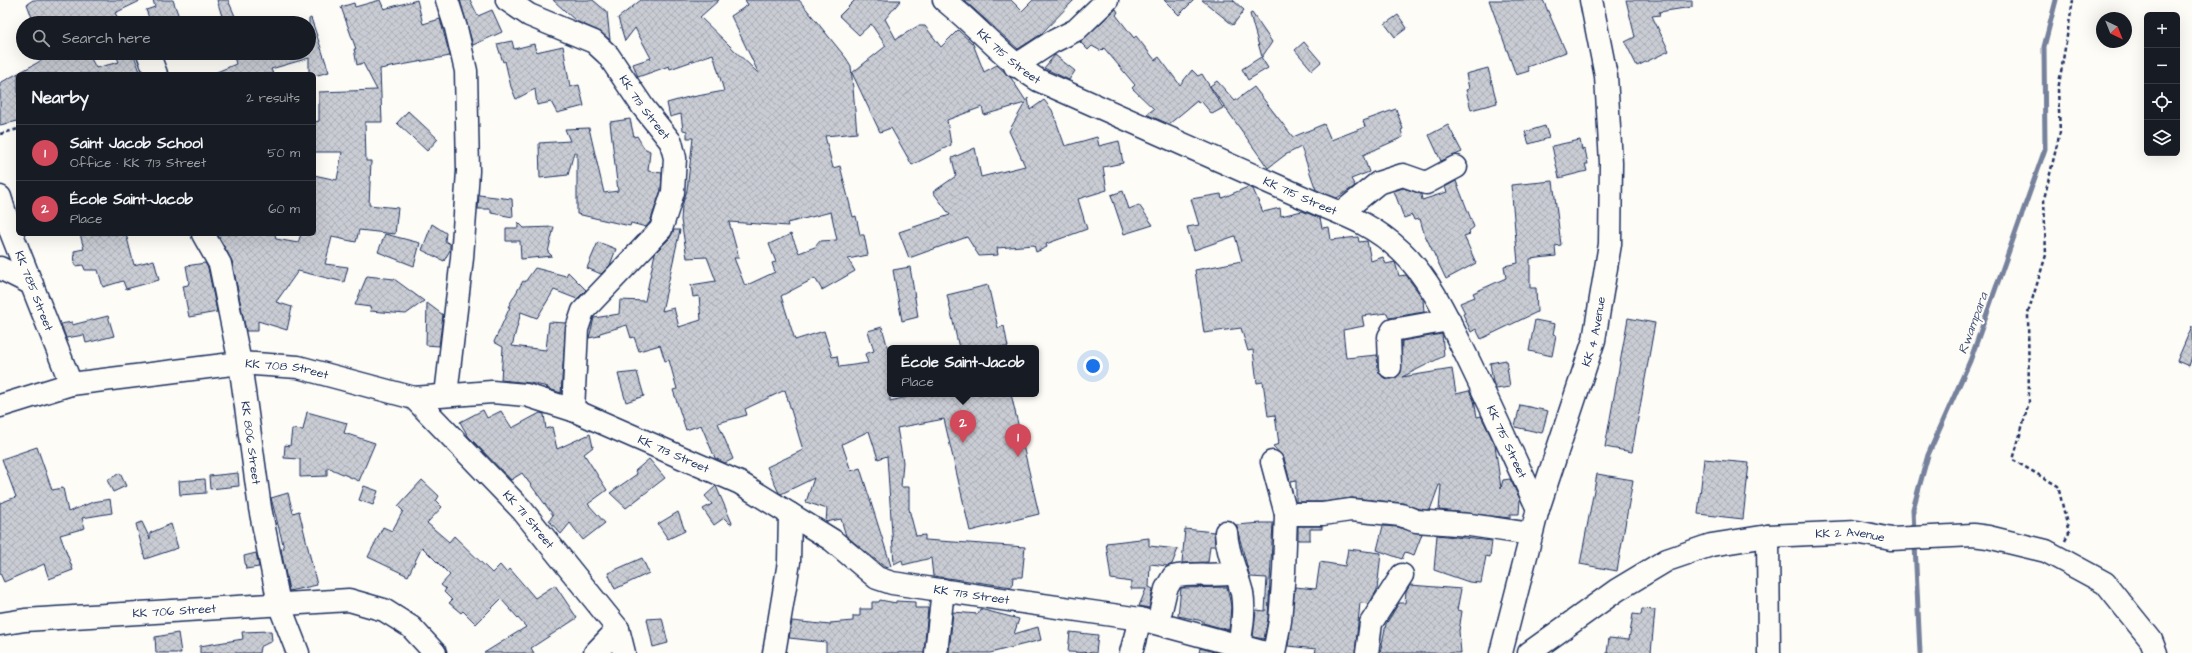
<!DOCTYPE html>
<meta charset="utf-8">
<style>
:root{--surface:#171b24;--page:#242831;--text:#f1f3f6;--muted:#9ea1a6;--line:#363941;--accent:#d1495b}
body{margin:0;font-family:"Architects Daughter",sans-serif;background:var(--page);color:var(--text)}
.controls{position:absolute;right:12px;top:12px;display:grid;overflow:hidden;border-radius:6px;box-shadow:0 4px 16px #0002}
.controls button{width:36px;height:36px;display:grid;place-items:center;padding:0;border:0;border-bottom:1px solid var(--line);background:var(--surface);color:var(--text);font:20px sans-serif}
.compass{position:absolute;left:2096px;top:12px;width:36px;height:36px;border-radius:50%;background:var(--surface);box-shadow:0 4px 16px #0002;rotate:137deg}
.you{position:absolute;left:1093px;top:366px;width:14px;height:14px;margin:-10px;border:3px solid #fff;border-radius:50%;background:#1a73e8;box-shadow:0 0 0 6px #1a73e833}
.badge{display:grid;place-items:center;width:26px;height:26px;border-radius:50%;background:var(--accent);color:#fff;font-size:13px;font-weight:700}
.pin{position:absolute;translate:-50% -33px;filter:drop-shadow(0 1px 2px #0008)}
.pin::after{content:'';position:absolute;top:21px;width:14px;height:12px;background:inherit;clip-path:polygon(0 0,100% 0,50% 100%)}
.popup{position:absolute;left:887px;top:345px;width:152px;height:52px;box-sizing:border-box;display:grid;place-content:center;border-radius:6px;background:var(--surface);filter:drop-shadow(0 1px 3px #0005);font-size:13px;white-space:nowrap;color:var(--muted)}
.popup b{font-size:15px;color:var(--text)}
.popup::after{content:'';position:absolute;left:50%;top:100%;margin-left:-8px;border:8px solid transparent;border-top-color:var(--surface)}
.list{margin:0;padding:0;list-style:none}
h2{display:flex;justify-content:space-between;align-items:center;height:52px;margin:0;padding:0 16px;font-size:17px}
h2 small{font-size:13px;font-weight:400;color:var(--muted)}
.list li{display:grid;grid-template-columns:26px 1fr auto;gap:12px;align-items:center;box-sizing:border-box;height:56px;padding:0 16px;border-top:1px solid var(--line)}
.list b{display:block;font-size:15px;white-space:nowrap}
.list p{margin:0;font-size:13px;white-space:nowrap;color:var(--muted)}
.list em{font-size:13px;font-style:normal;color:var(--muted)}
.icon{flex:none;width:22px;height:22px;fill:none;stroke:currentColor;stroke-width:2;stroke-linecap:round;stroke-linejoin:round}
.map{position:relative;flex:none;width:2192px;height:653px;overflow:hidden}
.search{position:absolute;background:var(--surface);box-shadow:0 4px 16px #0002;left:16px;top:16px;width:300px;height:44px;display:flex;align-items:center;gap:10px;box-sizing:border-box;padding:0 14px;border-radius:22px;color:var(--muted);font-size:15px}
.panel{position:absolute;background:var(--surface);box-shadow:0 4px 16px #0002;left:16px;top:72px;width:300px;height:164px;border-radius:6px}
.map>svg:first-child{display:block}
</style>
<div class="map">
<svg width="2192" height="653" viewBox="0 0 2192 653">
<defs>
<pattern id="building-cross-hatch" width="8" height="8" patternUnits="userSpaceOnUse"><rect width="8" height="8" fill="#c9ccd3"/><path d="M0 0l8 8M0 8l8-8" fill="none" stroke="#acb0b8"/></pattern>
</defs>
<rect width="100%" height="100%" fill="#fdfcf7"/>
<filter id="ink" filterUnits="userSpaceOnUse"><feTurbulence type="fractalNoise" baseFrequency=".025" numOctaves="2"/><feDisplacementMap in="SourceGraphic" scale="8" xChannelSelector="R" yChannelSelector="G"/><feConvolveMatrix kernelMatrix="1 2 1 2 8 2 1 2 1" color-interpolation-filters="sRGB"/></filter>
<g filter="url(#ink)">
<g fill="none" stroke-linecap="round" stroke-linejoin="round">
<g stroke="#76819c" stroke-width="5">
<polyline points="1914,534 1913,509 1928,455 1970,361 2045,149 2044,47 2056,0"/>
<polyline points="1915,544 1920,653"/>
</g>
</g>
<g fill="url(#building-cross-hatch)" stroke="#1b2f5e" fill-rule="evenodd">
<polygon points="33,0 142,0 115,13 121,23 34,23 27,4"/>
<polygon points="153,0 173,0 181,23 151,23 146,10 155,7"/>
<polygon points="217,0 228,0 238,23 224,23"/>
<polygon points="380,0 384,9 417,0 423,24 440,19 450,56 380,69 382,122 365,122 366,161 371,161 369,205 398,208 395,234 359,230 356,242 332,237 325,264 348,267 344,282 298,271 276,302 292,307 287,330 258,321 258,331 246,331 232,261 217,234 275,234 276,239 298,243 301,234 314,234 314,175 337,180 342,152 314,152 314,122 319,121 319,92 377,90 363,63 357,65 354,49 356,49 341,7 354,3 355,7"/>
<polygon points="460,0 470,0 478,16 492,10 502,32 473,45"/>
<polygon points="553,0 593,0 607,12 610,40 599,31 576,21"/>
<path d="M641,0H719L700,17L759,74L731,16L748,5L745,0H799L846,58L851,66L857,133L825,136L833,168L840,166L853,217L856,216L860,235H864L868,255L848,259L855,271L822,290L815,278L781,296L795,340L824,331L832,357L837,356L839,367L868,363L865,354L874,351L868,331L882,327L890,356V401L920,394H1011L1039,514L970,531L944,419L897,428L903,462L901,487H909V509L916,536L925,535V540L1025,547L1022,577H1013L1012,587L933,576L931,558L903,565L902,560L894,564L887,456L878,459L869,431L842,444L851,471L860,468L891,566L886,568L846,536L841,519L826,522L827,509L806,502L814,478L781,494L779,493L767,467L803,450L785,390L745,409L747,415L718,423L733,459L725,463L715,458L701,425L686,430L673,390L677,389L669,360L665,361L660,345L639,351L634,337L631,338L627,325L600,333L599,336L589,338L594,318L619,314L620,300L645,301L655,253L670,238L674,230H680L662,311L674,308L679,327L701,320L699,296L693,297L691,285L716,281L707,257L687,258L681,220L682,206L687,190L693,138H687V131L683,130L681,114L670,117L667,103L692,96V97L724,91L713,54L670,69L669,66L638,77L633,64L651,58L635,28L625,41L618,18ZM831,212L837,240L820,241L815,247L799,253L791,234L769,244L776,262L772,263L775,272L745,286L734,258H739L729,222L788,226L787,223Z"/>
<polygon points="855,0 901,0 885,19 896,39 918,26 925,26 941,47 958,30 973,44 984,72 997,65 1011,78 1026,101 1028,98 1030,110 1044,100 1052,110 1065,146 1097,137 1099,146 1119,141 1123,163 1103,167 1107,190 1078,199 1087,229 1046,244 1047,247 1036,252 1034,245 997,248 998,255 979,256 967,237 909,258 899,232 950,215 933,192 956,176 952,158 975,148 981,177 1025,166 1009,131 1025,103 984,115 982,107 947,120 951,145 912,165 891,128 880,132 852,73 886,46 871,24 859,35 839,16"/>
<polygon points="964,0 1011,0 1022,11 1033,0 1074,0 1040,35 1018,49"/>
<polygon points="1164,0 1194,0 1179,15"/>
<polygon points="1202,0 1233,0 1244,10 1233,25"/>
<polygon points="1489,0 1543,0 1566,52 1527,67 1529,71 1516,75"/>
<polygon points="1626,0 1692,0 1692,7 1659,12 1660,15 1652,16 1669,51 1637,66 1625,42 1635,37"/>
<polygon points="1116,9 1118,12 1116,15 1134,38 1136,36 1155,60 1159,57 1180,85 1192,70 1198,76 1202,74 1223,108 1212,114 1201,101 1198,103 1197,101 1169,124 1148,115 1147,114 1154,109 1132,88 1135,85 1104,48 1101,51 1092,46 1088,50 1080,42"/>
<polygon points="1252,13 1272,42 1262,57 1250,14"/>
<polygon points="1398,15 1407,28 1395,37 1385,24"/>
<polygon points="311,18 329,72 314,76 314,74 309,74 309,58 271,69 273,74 212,74 236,64 233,53 309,53 309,19"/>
<polygon points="512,41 514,49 534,44 536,52 563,46 570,87 579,85 584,106 557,113 551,102 537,105 535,89 516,99 511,87 505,61 503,62 497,44"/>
<polygon points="1304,42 1321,62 1312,70 1295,50"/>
<polygon points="50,53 88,53 96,68 119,62 116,55 133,53 141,74 18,74 18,121 0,125 0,83 37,63"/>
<polygon points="1055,55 1075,71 1069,80 1044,68"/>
<polygon points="1261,57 1268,68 1248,80 1242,69"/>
<polygon points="1488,68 1497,103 1471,110 1466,90 1469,89 1466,74"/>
<polygon points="1217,81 1235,101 1254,87 1293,137 1324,124 1331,140 1365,127 1363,121 1396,109 1403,129 1401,130 1403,137 1363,155 1369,172 1351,179 1355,186 1337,198 1316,190 1301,147 1285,155 1268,168 1210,86"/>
<polygon points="408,111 438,139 427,151 397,123"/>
<polygon points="630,119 634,137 637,136 644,148 650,151 648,171 662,173 661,190 650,222 646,227 631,223 630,226 577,214 577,153 574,152 568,175 540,178 539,143 570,141 565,129 589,128 604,193 618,191 610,122"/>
<polygon points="1448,125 1462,152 1441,161 1429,135"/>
<polygon points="1545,126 1549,138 1529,144 1525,132"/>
<polygon points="1580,140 1582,150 1585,149 1588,164 1585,164 1587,171 1559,178 1552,146"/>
<polygon points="1456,181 1474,227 1469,231 1470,234 1464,236 1476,263 1446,279 1424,233 1420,219 1414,220 1412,215 1404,218 1394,191 1403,188 1421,194 1422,200 1447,192 1445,187"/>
<polygon points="1553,181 1561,245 1555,246 1556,256 1530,259 1530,288 1536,288 1537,312 1481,339 1476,329 1471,332 1463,314 1465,313 1460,303 1475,297 1473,293 1506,278 1504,266 1518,263 1511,185"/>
<polygon points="1248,187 1253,189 1263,212 1280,208 1281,216 1302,211 1320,218 1322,228 1329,227 1331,240 1358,237 1359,242 1367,241 1371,261 1383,257 1386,264 1395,262 1399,276 1406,275 1423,299 1424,312 1389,318 1387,313 1362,316 1364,326 1343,330 1346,358 1377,355 1379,373 1384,378 1391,379 1397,377 1401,373 1402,341 1442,334 1444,356 1402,377 1452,369 1456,394 1469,391 1474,400 1477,417 1481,416 1495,445 1501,488 1503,480 1510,479 1520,499 1519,514 1510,514 1510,518 1439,510 1441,485 1439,485 1430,510 1419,509 1402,503 1352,498 1322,502 1296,502 1296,481 1290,482 1284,458 1273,446 1279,444 1275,415 1268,416 1263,382 1257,383 1253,350 1248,351 1241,328 1204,333 1195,270 1242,261 1235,236 1194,250 1187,227 1199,225 1191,199 1221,194 1222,198"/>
<polygon points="1123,191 1129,209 1139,205 1153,225 1124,234 1111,195"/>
<polygon points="479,195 512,199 513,217 491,213 491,209 478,209"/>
<polygon points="518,222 524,228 554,227 548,252 552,256 521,259 520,241 506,241 506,228 518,228"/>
<polygon points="432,224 446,233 445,241 450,244 450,250 444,261 422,250"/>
<polygon points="80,234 126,234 134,265 154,260 159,280 126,289 123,281 103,287 98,270 85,270 83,265 75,266 74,251 84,249"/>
<polygon points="385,234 420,243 414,266 378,252"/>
<polygon points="598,242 616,249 610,265 601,274 587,268"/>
<polygon points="205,263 208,268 217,312 189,317 183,286 188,285 189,282 186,266"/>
<polygon points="910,267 918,317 902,321 893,270"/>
<polygon points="535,268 566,276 568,272 586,290 577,299 554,290 537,318 521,312 512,346 546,350 549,322 566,323 561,393 546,388 548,387 530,383 501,380 503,347 494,342 510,307 508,307 523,281 525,282"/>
<polygon points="367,276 394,279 424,301 406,314 370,311 371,307 355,305"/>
<polygon points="988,285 998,328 1004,326 1008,347 959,348 947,295"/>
<polygon points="427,303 443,315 439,346 426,345"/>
<polygon points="108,316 114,336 86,343 84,335 66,338 61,324 72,322 72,325"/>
<polygon points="1628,318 1655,323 1632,452 1605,447"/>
<polygon points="1535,320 1555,324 1553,334 1556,335 1552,356 1529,351"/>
<polygon points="2192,326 2192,357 2189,366 2177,361"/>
<polygon points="1506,360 1510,387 1496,389 1493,382 1490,363"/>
<polygon points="637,372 644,396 626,402 618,374"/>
<polygon points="1520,405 1548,411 1542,433 1515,427"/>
<polygon points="483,410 487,418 501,411 512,428 540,413 544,414 546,429 552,427 557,449 590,434 593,447 584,454 607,490 588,504 605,523 583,540 570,523 561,534 549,521 553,515 522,473 511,480 468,436 460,422"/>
<polygon points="307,412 347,423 344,433 375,443 359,481 327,467 327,476 300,477 300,459 284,458 285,445 290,446 292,429 303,430"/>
<polygon points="37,447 52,490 63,488 68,512 93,502 110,499 112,513 82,518 85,528 60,535 73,570 49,579 44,564 4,582 0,573 0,503 16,497 2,459"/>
<polygon points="649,459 665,478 626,508 610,493 637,474 635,471"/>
<polygon points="1704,459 1749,463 1743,519 1698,514"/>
<polygon points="120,473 126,486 113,492 107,480"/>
<polygon points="238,473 239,486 210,489 209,476"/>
<polygon points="1597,474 1633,480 1617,571 1580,564"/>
<polygon points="205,479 206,493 180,495 179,481"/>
<polygon points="422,480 439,496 436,501 442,507 427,523 449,542 454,536 492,573 500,565 506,572 510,569 535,598 555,585 577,618 531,648 534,653 484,653 526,627 501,599 476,624 463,611 461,613 449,603 452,600 444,592 446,589 441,585 450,575 422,547 408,576 368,557 383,527 392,531 403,511 398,506"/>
<polygon points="364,486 378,491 373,505 359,500"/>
<polygon points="716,486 732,523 730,524 724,518 714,525 703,509 712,504 705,496"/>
<polygon points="288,493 293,513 299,511 317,585 289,591 281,549 284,548 271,498"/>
<polygon points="678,512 685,531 668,539 658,524"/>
<polygon points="142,522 150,539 150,533 171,524 178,548 145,559 136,524"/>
<polygon points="1262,523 1273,523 1268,619 1264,639 1253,637 1256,610 1265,611 1267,578 1250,577 1236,525"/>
<polygon points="1298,526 1322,526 1322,529 1310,529 1310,540 1298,540"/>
<polygon points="1383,526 1398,527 1422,534 1414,555 1405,552 1402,559 1377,550"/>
<polygon points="1185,529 1214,532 1215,546 1210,546 1208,562 1182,563"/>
<polygon points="1437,535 1492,541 1490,557 1486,556 1481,583 1469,582 1434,570"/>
<polygon points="1149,538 1149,546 1178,549 1172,564 1168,566 1150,564 1149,587 1153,589 1149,608 1139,606 1146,589 1131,589 1131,582 1111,579 1106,543"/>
<polygon points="1348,549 1381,553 1377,590 1369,604 1360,603 1355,653 1315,653 1316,649 1288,646 1295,587 1316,589 1320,562 1345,566"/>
<polygon points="256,553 259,567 246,569 244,556"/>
<polygon points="642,558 649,573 615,589 608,573"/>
<polygon points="1410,585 1461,589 1457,610 1462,611 1459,631 1461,653 1380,653 1386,624 1399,603 1405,603 1406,592"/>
<polygon points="1227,587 1231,606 1229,630 1203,623 1203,621 1178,616 1181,588"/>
<polygon points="880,600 896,603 896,601 915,602 915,608 928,608 924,653 826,653 826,642 789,638 792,621 830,625 830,623 853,621 853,616 860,616 860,609 872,609 872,602 879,602"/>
<polygon points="980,609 1019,619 1014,634 1038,627 1041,640 990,653 949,653 953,612 978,614"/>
<polygon points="1642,609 1655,610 1651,653 1607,653 1609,638 1629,640 1633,614 1641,615"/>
<polygon points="662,618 668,643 653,647 647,619"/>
<polygon points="271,631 272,641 260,647 259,653 200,653 200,646 243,639 242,632"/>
<polygon points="1070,632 1098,635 1096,653 1068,652"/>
<polygon points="178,633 181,653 156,653 155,637"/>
<polygon points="1200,648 1218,653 1199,653"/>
</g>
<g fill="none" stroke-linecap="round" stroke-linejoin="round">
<defs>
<g id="minor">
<path id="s1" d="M507,0L529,15L594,42L608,55L643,107L671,142L675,158L673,192L661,229L583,311L577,329L573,410L740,483L832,540L877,578L892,583L1140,619L1266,653"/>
<path id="s2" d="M944,0C977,26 1003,58 1038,80L1318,204C1351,217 1376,227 1402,252C1431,280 1448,319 1466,355C1491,406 1514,458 1538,509"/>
<polyline points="148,53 156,74"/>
<polyline points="1015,66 1052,42 1076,30 1107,0"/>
<path id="s3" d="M0,197L11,232L71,384"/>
<polyline points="1341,213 1378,183 1403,175 1426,183 1456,167"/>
<path id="s4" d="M203,234L220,264L240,363L260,508L279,604L298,653"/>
<polyline points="0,268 32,284"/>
<polyline points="1390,367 1389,337 1393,330 1449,320"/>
<polyline points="446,395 462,258 468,171 466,71 456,28 447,0"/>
<path id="s5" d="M414,398L522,510L618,629L624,653"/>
<path id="s6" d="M0,406L71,384L240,363L298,367L414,398L492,392L526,395L573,410"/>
<polyline points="1272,462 1286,514 1284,571 1280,621 1274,653"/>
<polyline points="1286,514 1323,514 1351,510 1401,515 1416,521 1470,525 1531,534"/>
<path d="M1226,532C1227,554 1237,572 1242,593C1245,610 1242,628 1239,646"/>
<polyline points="1768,536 1769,653"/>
<path d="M1158,623L1166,589L1173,577C1194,572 1215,577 1235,573"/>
<path id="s7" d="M0,624L25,620L349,600L384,610L411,627L435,653"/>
<polyline points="595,653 618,629"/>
<polyline points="774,653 789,562 790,514"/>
<polyline points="936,653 943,590"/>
<polyline points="1131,653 1140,619"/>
<polyline points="1367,653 1371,623 1402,575"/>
</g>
<g id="major">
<path id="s8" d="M1501,653L1538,509L1594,340L1610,244L1611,163L1606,76L1591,0"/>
<path id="s9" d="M1529,653L1617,590L1667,560L1711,545L1768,536L1857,532L1891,539L1973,535L1988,537L2046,551L2105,583L2151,640L2156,653"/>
</g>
</defs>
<use href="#minor" stroke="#1b2f5e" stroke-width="25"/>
<use href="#major" stroke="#1b2f5e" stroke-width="25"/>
<g stroke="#1b2f5e" stroke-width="2.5" stroke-dasharray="4 3" stroke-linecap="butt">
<polyline points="0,134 18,129"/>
<polyline points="2065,541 2069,533 2058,486 2013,460 2029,402 2028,313 2046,255 2044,199 2060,132 2058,90 2073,0"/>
</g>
<use href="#minor" stroke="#fdfcf7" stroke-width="22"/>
<use href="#major" stroke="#fdfcf7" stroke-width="22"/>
</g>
</g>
<g text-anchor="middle" stroke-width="4" stroke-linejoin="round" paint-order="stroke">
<g font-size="12" fill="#1b2f5e" stroke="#fdfcf7">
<text dy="4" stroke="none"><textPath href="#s2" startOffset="86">KK 715 Street</textPath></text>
<text dy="4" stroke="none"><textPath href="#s1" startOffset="180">KK 713 Street</textPath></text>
<text dy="4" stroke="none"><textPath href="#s2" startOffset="410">KK 715 Street</textPath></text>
<text dy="4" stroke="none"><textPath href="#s3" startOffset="100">KK 785 Street</textPath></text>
<text dy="4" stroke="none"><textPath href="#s8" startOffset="335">KK 4 Avenue</textPath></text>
<text dy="4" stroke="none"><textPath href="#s6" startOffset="292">KK 708 Street</textPath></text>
<text dy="4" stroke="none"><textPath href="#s2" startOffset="745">KK 715 Street</textPath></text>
<text dy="4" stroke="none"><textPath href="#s4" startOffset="216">KK 806 Street</textPath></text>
<text dy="4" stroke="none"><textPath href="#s1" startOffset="636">KK 713 Street</textPath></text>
<text dy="4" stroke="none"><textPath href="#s5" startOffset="167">KK 711 Street</textPath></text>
<text dy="4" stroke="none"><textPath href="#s9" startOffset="353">KK 2 Avenue</textPath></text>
<text dy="4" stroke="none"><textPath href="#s1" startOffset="972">KK 713 Street</textPath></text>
<text dy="4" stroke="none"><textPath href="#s7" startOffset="175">KK 706 Street</textPath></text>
</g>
<g font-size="13" font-style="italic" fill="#49587d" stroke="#fdfcf7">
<text transform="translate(1972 323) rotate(-70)" y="5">Rwampara</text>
</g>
</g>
</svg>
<div class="controls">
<button>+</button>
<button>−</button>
<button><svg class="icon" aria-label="locate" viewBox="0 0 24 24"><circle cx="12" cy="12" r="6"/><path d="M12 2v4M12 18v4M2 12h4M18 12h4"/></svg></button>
<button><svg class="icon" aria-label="layers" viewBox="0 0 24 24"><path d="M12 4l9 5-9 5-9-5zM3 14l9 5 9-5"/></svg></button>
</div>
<svg class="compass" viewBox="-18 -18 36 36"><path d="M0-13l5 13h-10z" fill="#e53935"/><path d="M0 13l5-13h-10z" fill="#9ea1a6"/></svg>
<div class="you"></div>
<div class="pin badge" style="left:1018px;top:457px">1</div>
<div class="pin badge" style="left:963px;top:443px">2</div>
<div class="popup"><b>École Saint-Jacob</b>Place</div>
<div class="search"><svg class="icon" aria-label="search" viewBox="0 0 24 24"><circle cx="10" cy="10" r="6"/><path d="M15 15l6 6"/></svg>Search here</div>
<section class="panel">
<h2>Nearby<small>2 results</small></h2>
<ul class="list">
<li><span class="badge">1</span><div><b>Saint Jacob School</b><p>Office · KK 713 Street</p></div><em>50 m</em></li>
<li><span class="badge">2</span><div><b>École Saint-Jacob</b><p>Place</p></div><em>60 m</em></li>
</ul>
</section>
</div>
